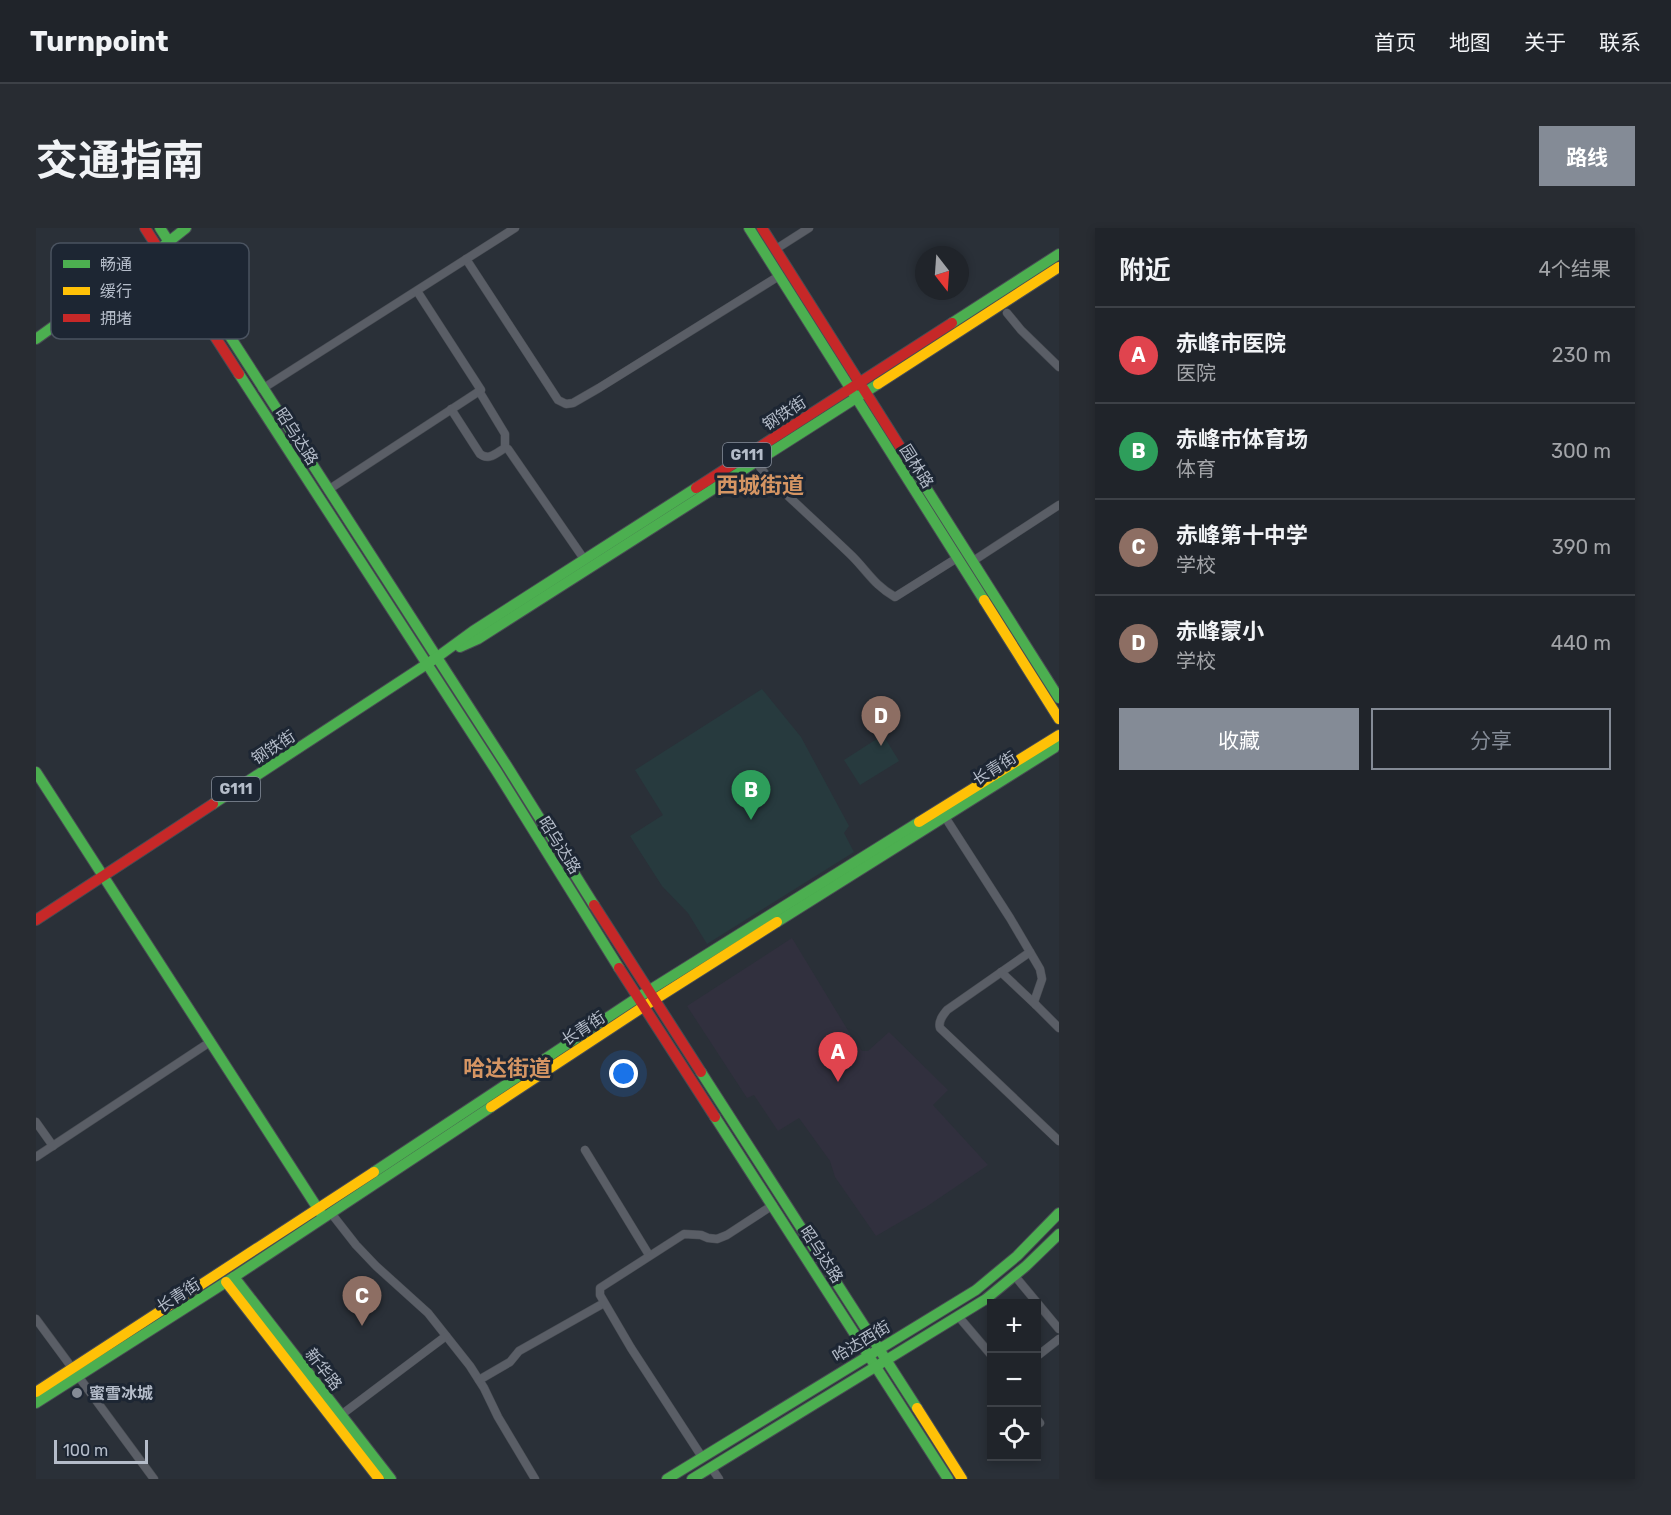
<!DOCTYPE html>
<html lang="zh">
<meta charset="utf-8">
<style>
:root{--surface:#20242a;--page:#282c32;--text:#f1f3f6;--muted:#a2a4a8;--line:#3d4147;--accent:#848b96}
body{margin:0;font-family:Rubik,"Noto Sans SC",sans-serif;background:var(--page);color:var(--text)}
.controls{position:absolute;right:18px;bottom:18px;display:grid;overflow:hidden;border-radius:0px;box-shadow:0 3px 9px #0003}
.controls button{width:54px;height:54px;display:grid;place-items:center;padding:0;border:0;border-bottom:2px solid var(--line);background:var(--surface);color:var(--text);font:30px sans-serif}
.compass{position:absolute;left:879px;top:18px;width:54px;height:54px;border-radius:50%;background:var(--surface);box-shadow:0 3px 9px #0003;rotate:163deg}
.scale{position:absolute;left:18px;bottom:15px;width:94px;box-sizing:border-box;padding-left:6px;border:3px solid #b4bcc9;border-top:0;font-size:16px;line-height:21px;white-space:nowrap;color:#b4bcc9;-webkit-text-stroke:4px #1d2633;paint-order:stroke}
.you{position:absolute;left:588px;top:846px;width:21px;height:21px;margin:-15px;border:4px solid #fff;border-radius:50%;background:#1a73e8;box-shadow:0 0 0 9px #1a73e833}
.badge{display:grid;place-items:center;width:39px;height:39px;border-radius:50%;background:var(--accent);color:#fff;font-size:20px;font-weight:700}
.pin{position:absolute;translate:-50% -50px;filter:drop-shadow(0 2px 3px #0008)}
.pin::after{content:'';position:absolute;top:32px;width:21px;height:18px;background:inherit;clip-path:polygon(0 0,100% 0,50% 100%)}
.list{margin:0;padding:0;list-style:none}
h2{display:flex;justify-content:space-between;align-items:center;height:78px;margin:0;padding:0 24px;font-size:26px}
h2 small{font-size:20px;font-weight:400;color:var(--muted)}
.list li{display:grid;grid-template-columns:39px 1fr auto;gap:18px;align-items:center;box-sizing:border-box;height:96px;padding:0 24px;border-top:2px solid var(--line)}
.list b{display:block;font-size:22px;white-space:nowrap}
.list p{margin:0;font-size:20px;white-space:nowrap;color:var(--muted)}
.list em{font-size:20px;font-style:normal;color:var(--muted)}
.actions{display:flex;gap:12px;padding:18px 24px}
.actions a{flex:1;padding:14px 0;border:2px solid var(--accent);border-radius:0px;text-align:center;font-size:21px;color:var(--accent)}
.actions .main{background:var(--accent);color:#fff}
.icon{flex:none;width:33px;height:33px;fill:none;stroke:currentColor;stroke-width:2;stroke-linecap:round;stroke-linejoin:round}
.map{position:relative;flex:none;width:1023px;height:1251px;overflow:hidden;border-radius:0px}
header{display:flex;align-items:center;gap:36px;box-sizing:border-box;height:84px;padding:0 30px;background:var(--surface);border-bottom:2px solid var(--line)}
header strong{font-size:28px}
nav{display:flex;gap:33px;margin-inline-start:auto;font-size:21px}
.intro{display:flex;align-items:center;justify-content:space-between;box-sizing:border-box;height:144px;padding:0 36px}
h1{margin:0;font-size:42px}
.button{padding:15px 27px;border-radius:0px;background:var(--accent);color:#fff;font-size:21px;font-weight:700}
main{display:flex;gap:36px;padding:0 36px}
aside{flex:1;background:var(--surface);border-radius:0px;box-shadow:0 3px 9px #0003}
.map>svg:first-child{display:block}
</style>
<header>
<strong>Turnpoint</strong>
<nav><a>首页</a><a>地图</a><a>关于</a><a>联系</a></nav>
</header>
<div class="intro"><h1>交通指南</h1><a class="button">路线</a></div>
<main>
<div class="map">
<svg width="1023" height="1251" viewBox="0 0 1023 1251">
<rect width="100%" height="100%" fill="#2a3038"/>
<polygon fill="#31303e" points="756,710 819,814 826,823 832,823 853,804 912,862 897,877 952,937 890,979 840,1008 799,949 794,933 763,890 742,903 718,867 711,870 651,778"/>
<g fill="#273a3e">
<polygon points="726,461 765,509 813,598 808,605 818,624 671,716 652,685 626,658 594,608 627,587 599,542"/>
<polygon points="847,507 863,533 824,557 808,532"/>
</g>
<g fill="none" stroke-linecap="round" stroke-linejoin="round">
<defs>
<g id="street">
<polyline points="740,21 773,0"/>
<polyline points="430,31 522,172 530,176 537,175 563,160 743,48"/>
<polyline points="971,85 985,102 1023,139"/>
<polyline points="226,161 479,0"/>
<polyline points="443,163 469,206 469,220"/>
<path d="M415,181L444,226C453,233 460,225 469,220L472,221L548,331"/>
<path d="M720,234L731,248C759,275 788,301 816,328C832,344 838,357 859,369L921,330"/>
<polyline points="292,262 445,162 381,63"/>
<polyline points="937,333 1023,277"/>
<polyline points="909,589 974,690 1004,741 1006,751 998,774 1000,777 1023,800"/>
<path d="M994,724L911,782C907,787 902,793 904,800L1023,913"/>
<polyline points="965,744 1000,777"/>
<polyline points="0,894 17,918"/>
<polyline points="549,922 613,1027"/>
<polyline points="0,929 174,814"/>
<polyline points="295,985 320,1017 340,1038 392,1085 434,1138 448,1160 462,1189 499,1251"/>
<polyline points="978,1047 1023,1101"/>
<polyline points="922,1088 956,1128"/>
<polyline points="0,1091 118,1251"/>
<polyline points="1000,1129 1023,1111"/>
<polyline points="443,1152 474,1134 483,1123 568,1075"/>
<polyline points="305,1187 410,1108"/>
<polyline points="1000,1190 1004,1195"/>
<polyline points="666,1229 595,1120 564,1067 564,1060 648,1006 665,1007 672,1010 681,1011 691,1007 737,977"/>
<polyline points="675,1239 683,1251"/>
</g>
<g id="fast">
<polyline points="124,0 471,538 558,677"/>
<polyline points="713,0 948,372"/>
<polyline points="916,95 1023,26"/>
<polyline points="0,111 106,35 150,0"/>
<polyline points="203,146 461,544 583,740"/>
<polyline points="873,233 1023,470"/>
<polyline points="424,419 442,411 842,156"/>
<polyline points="0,544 286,987"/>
<polyline points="177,576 400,430 437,403 660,260"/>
<polyline points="741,694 1018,520 1023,513"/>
<polyline points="665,844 881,1180"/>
<polyline points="679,889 912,1251"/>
<polyline points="338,944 601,770 883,594"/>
<polyline points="198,1049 355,1251"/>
<polyline points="0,1175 198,1049 455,879"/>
<polyline points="631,1251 940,1062 981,1028 1023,985"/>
<polyline points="656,1251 950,1071 990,1038 1023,1006"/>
</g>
<g id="slow">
<polyline points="842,156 1023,39"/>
<polyline points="948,372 1023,491"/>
<polyline points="883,594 1023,507"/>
<polyline points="455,879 607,779 741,694"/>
<polyline points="190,1054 343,1251"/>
<polyline points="0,1164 338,944"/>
<polyline points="881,1180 926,1251"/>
</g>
<g id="jam">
<polyline points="109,0 203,146"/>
<polyline points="726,0 873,233"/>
<polyline points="660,260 916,95"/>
<polyline points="558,677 665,844"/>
<polyline points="0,692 177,576"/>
<polyline points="583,740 679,889"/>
</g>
</defs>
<use href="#street" stroke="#484c53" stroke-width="9"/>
<use href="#fast" stroke="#484c53" stroke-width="12"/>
<use href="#slow" stroke="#484c53" stroke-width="12"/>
<use href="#jam" stroke="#484c53" stroke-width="12"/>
<use href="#street" stroke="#5a5e66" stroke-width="8"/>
<use href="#fast" stroke="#4caf50" stroke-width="10"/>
<use href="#slow" stroke="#ffc107" stroke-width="10"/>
<use href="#jam" stroke="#c62828" stroke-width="10"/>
</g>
<circle fill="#848b96" stroke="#1d2633" stroke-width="2" cx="41" cy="1165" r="6"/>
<g text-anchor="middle" stroke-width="6" stroke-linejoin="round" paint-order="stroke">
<g fill="#1d2633" stroke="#878f9c" stroke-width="1.5">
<rect x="687" y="215" width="48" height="24" rx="4.5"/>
<rect x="176" y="549" width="48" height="24" rx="4.5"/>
</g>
<g font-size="15" font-weight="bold" fill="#b4bcc9">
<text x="711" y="232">G111</text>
<text x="200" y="566">G111</text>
</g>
<g font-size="16" fill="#b4bcc9" stroke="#1d2633">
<text transform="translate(748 185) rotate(-33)" y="6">钢铁街</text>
<text transform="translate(261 208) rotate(57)" y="6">昭乌达路</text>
<text transform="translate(881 238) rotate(58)" y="6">园林路</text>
<text transform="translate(237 519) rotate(-33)" y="6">钢铁街</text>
<text transform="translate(958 540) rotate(-32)" y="6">长青街</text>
<text transform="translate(524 617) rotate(58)" y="6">昭乌达路</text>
<text transform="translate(547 800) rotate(-33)" y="6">长青街</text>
<text transform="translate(786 1026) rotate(57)" y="6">昭乌达路</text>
<text transform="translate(142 1067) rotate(-33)" y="6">长青街</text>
<text transform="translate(825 1113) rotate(-31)" y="6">哈达西街</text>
<text transform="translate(288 1141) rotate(52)" y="6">新华路</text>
</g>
<g font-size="16" font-weight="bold" fill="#b4bcc9" stroke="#1d2633" text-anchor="start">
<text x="53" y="1171">蜜雪冰城</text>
</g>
<g font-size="22" font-weight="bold" fill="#d59563" stroke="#1d2633">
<text x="724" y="265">西城街道</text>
<text x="471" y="848">哈达街道</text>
</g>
</g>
<rect x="15" y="15" width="198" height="96" rx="9" fill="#1d2633" stroke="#4a5360" stroke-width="1.5"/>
<rect x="27" y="32" width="27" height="8" fill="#4caf50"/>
<rect x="27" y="59" width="27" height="8" fill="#ffc107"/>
<rect x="27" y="86" width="27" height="8" fill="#c62828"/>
<g font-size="16" fill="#b4bcc9">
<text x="64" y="42">畅通</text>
<text x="64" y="69">缓行</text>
<text x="64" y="96">拥堵</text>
</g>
</svg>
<div class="controls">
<button>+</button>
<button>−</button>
<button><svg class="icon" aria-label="locate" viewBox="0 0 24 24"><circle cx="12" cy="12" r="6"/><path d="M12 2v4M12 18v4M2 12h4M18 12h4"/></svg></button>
</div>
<svg class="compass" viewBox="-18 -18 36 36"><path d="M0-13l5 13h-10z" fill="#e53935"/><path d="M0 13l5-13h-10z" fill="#a2a4a8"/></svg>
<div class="scale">100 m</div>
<div class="you"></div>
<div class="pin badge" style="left:802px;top:854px;background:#e0444e">A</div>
<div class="pin badge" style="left:715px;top:592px;background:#2e9e5b">B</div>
<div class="pin badge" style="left:326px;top:1098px;background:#8d6e63">C</div>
<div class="pin badge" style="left:845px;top:518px;background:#8d6e63">D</div>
</div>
<aside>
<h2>附近<small>4个结果</small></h2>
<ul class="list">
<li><span class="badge" style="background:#e0444e">A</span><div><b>赤峰市医院</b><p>医院</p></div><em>230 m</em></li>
<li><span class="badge" style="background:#2e9e5b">B</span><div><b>赤峰市体育场</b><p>体育</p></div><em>300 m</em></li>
<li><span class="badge" style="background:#8d6e63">C</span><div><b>赤峰第十中学</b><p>学校</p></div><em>390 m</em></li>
<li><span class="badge" style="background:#8d6e63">D</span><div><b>赤峰蒙小</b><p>学校</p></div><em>440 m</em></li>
</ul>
<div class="actions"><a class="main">收藏</a><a>分享</a></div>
</aside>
</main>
